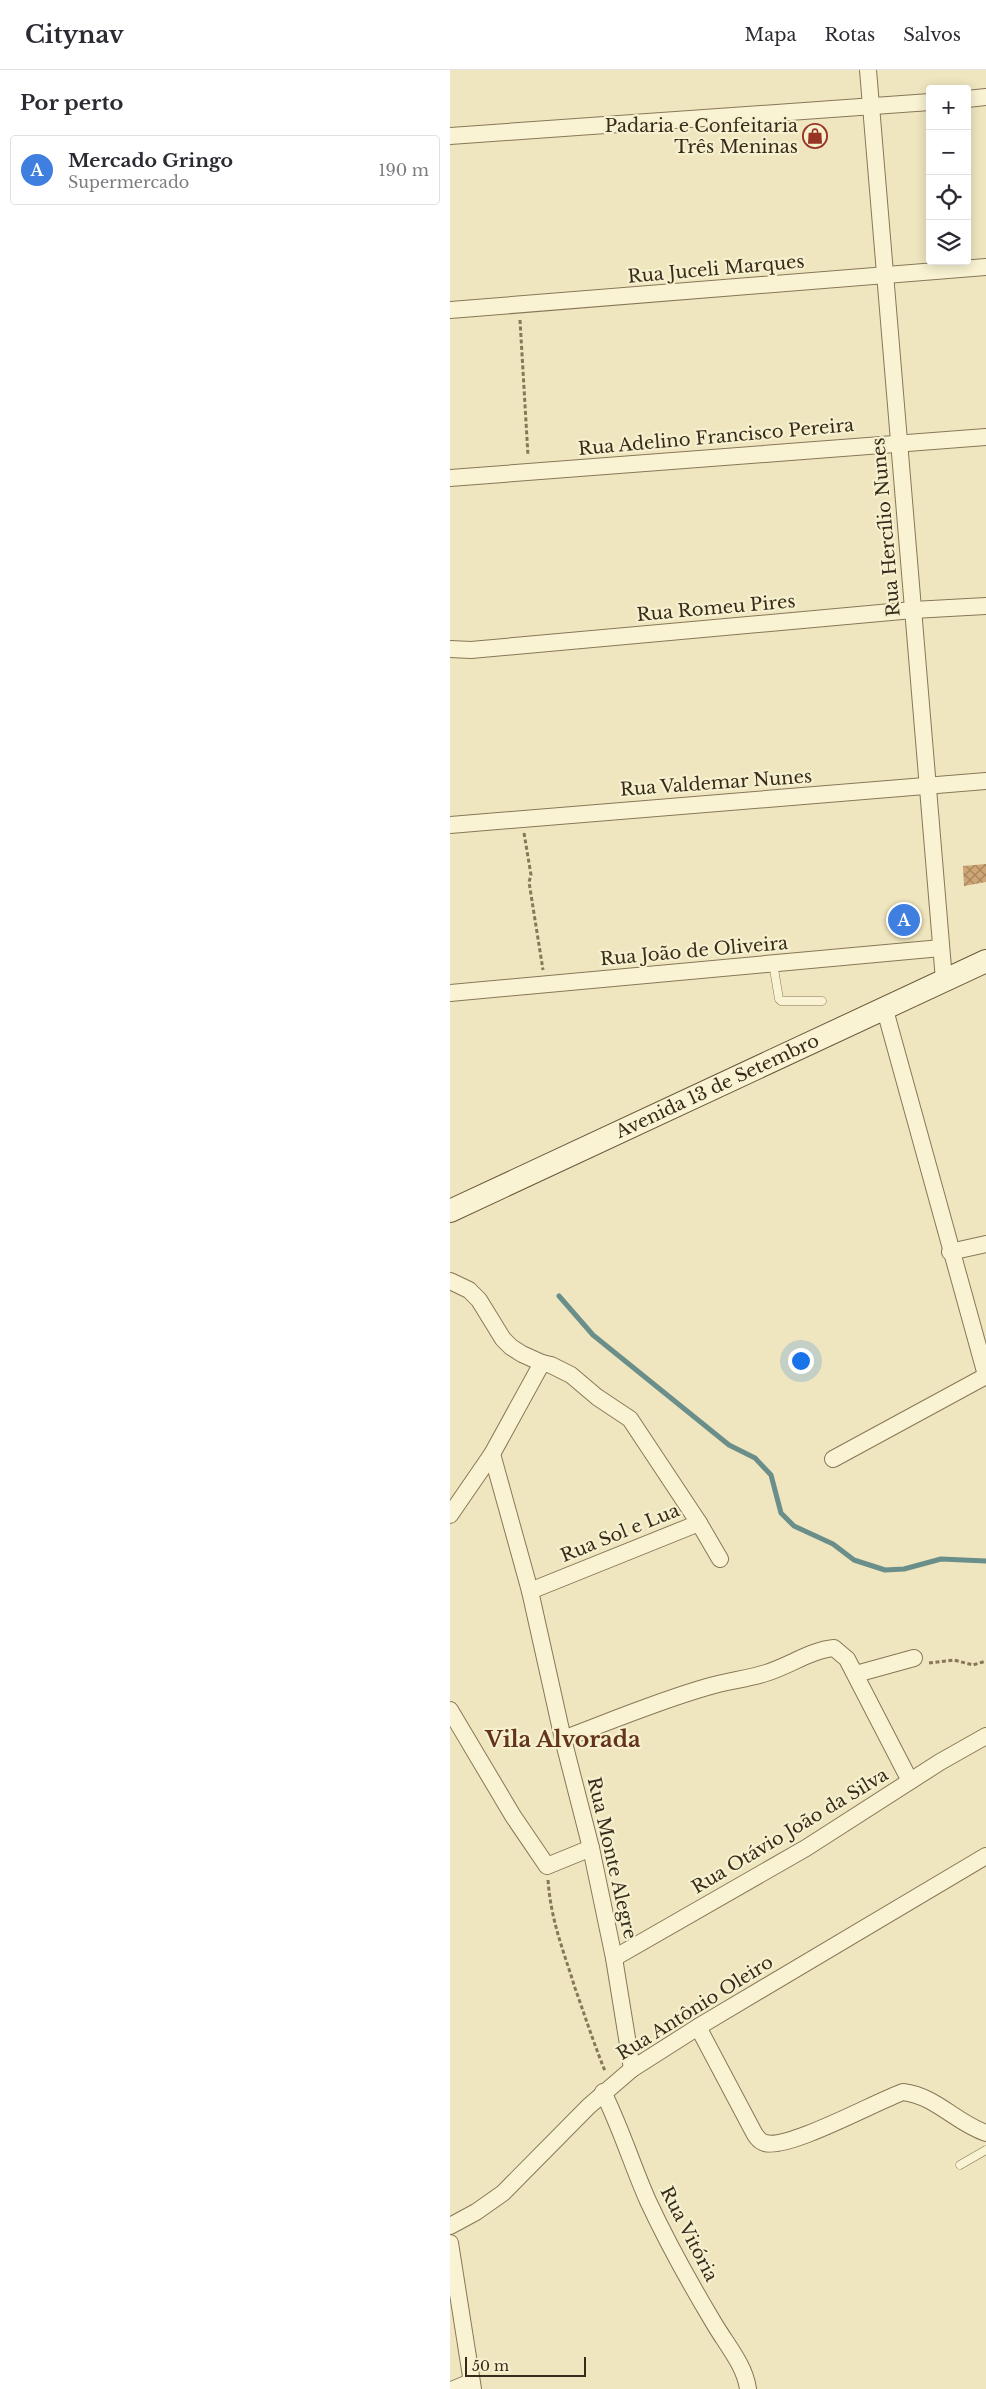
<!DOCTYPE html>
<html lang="pt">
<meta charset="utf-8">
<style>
:root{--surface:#fff;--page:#f2f2f3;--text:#2b2b33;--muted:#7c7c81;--line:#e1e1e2;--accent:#7c3aed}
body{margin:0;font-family:"Libre Baskerville",serif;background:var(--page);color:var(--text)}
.controls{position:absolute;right:15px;top:15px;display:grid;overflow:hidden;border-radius:5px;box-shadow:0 2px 12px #0003}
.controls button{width:45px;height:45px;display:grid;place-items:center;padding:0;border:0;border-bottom:1px solid var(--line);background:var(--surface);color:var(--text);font:25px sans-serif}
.scale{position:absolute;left:15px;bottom:12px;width:121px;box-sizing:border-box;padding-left:5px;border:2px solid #372c1c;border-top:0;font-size:14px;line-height:18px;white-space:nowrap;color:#372c1c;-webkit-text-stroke:4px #f6f0cf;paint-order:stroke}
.you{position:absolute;left:350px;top:1290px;width:18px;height:18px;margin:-12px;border:4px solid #fff;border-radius:50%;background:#1a73e8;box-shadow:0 0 0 8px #1a73e833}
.badge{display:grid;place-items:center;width:32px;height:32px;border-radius:50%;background:var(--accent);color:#fff;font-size:16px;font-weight:700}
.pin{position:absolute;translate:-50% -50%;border:2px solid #fff;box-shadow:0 1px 5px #0006}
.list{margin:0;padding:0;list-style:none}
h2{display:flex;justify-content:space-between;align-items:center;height:65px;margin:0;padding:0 20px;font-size:21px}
h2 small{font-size:16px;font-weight:400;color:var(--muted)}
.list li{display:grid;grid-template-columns:32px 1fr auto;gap:15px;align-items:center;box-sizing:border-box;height:70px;margin:0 10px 10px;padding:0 10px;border:1px solid var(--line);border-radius:5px}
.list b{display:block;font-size:19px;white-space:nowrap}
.list p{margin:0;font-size:16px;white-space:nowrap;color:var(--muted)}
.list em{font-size:16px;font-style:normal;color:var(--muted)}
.icon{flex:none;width:28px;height:28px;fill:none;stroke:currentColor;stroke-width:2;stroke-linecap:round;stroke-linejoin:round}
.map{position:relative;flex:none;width:536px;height:2319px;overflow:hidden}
header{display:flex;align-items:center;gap:30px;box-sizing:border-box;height:70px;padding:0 25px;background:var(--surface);border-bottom:1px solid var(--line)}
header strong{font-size:24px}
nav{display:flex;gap:28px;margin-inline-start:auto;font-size:18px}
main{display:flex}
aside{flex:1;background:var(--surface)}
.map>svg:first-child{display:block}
</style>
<header>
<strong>Citynav</strong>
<nav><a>Mapa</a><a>Rotas</a><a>Salvos</a></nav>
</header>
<main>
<aside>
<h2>Por perto<small></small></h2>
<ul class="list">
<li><span class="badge" style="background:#3f7fe0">A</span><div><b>Mercado Gringo</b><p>Supermercado</p></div><em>190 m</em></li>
</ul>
</aside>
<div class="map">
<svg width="536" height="2319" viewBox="0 0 536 2319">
<defs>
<pattern id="building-cross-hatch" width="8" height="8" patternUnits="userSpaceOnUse" patternTransform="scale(1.25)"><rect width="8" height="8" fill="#cea574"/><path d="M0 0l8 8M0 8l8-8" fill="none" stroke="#a8875e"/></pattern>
</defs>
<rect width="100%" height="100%" fill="#efe6bf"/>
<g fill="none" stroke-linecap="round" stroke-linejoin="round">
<polyline stroke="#6a8e8a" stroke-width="5" points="109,1226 143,1265 279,1375 305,1388 321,1405 331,1443 344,1456 383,1474 404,1490 435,1500 454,1499 491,1489 536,1491"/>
</g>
<polygon fill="url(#building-cross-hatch)" points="536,794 536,812 514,816 513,796"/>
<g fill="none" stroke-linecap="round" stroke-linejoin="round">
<defs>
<g id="service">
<polyline points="323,893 329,929 331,931 372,931"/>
<polyline points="510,2095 536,2080"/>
</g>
<g id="minor">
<polyline points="418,0 494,910"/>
<polyline points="517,29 536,27"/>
<polyline points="0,66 480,32"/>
<polyline points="0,240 536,197"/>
<polyline points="0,408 536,367"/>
<polyline points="0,579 21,580 463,540 536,536"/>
<polyline points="0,755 536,711"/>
<polyline points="0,923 491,878"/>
<polyline points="435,940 536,1305"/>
<polyline points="500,1182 536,1174"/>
<polyline points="0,1211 19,1220 29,1230 53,1269 61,1277 72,1284 92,1293 101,1295 121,1305 147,1327 180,1349 249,1453 80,1521"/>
<polyline points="42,1384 80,1521 113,1669 141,1778 164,1888 182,1999"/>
<polyline points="383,1389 536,1306"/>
<polyline points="0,1445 42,1384 92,1293"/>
<polyline points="249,1453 270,1489"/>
<polyline points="406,1604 464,1588"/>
<polyline points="0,1640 63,1746 97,1796 141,1778"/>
<path d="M113,1669C161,1651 208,1631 257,1617C277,1611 297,1609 316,1603C339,1596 361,1580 384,1578L397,1589L460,1711"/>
<polyline points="164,1888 356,1778 490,1692 536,1666"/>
<path d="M248,1957L302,2059C305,2065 308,2071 315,2073C338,2080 425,2032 453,2022C486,2026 506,2053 536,2063"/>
<path d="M153,2022C171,2058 182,2095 198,2131C218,2174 241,2215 265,2255C277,2275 295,2296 298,2319"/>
<polyline points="0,2156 26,2142 53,2123 139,2036 182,1999 248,1957 536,1786"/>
<polyline points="0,2173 23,2319"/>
<polyline points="4,2319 21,2312"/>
</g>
<g id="secondary">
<path id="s1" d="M0,1141L536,891"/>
</g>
</defs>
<use href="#service" stroke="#887757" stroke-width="9"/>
<use href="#minor" stroke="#887757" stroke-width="18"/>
<use href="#secondary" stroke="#69583b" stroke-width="24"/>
<g stroke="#887757" stroke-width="3" stroke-dasharray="4 2.5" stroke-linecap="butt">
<polyline points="70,250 78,386"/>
<polyline points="74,763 81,805 79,812 93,900"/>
<polyline points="479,1593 504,1590 523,1595 536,1591"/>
<path d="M98,1810C101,1851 113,1879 125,1918C135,1946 144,1974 155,2001"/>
</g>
<use href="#service" stroke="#f9f3d3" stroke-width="8"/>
<use href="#minor" stroke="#f9f3d3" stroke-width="16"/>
<use href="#secondary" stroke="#f9f3d3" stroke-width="22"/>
</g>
<defs>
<symbol id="shop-ring" viewBox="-11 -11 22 22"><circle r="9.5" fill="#f6f0cf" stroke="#983426" stroke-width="1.5"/><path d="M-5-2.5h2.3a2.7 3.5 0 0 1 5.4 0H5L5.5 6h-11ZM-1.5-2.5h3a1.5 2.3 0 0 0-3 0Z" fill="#983426"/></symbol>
</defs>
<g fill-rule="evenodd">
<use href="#shop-ring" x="351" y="52" width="28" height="28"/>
</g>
<g text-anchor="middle" stroke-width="4.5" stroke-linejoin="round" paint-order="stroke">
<g font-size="18" fill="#372c1c" stroke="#f6f0cf" text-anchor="end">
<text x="348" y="62">Padaria e Confeitaria<tspan x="348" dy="21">Três Meninas</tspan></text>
</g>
<g font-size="18" fill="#372c1c" stroke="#f6f0cf">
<text transform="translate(266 199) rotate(-5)" y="6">Rua Juceli Marques</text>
<text transform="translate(266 367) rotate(-5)" y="6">Rua Adelino Francisco Pereira</text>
<text transform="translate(436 457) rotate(-95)" y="6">Rua Hercílio Nunes</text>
<text transform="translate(266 538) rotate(-5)" y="6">Rua Romeu Pires</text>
<text transform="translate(266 713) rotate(-4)" y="6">Rua Valdemar Nunes</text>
<text transform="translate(244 881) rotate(-5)" y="6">Rua João de Oliveira</text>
<text dy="6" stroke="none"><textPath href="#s1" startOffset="295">Avenida 13 de Setembro</textPath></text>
<text transform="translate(170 1463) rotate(-22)" y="6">Rua Sol e Lua</text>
<text transform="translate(340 1761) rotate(-31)" y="6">Rua Otávio João da Silva</text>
<text transform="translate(162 1788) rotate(77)" y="6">Rua Monte Alegre</text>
<text transform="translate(245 1938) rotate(-32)" y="6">Rua Antônio Oleiro</text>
<text transform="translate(239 2164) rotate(63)" y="6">Rua Vitória</text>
</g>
<g font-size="22" font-weight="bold" fill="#64331b" stroke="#f6f0cf">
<text x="113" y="1677">Vila Alvorada</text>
</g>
</g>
</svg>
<div class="controls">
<button>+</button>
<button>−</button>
<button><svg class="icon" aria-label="locate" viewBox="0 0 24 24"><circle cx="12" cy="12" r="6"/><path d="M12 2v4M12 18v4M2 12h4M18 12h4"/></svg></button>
<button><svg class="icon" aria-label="layers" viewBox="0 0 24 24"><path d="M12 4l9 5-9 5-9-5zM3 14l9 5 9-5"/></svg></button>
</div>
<div class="scale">50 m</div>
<div class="you"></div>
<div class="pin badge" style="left:454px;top:850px;background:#3f7fe0">A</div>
</div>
</main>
